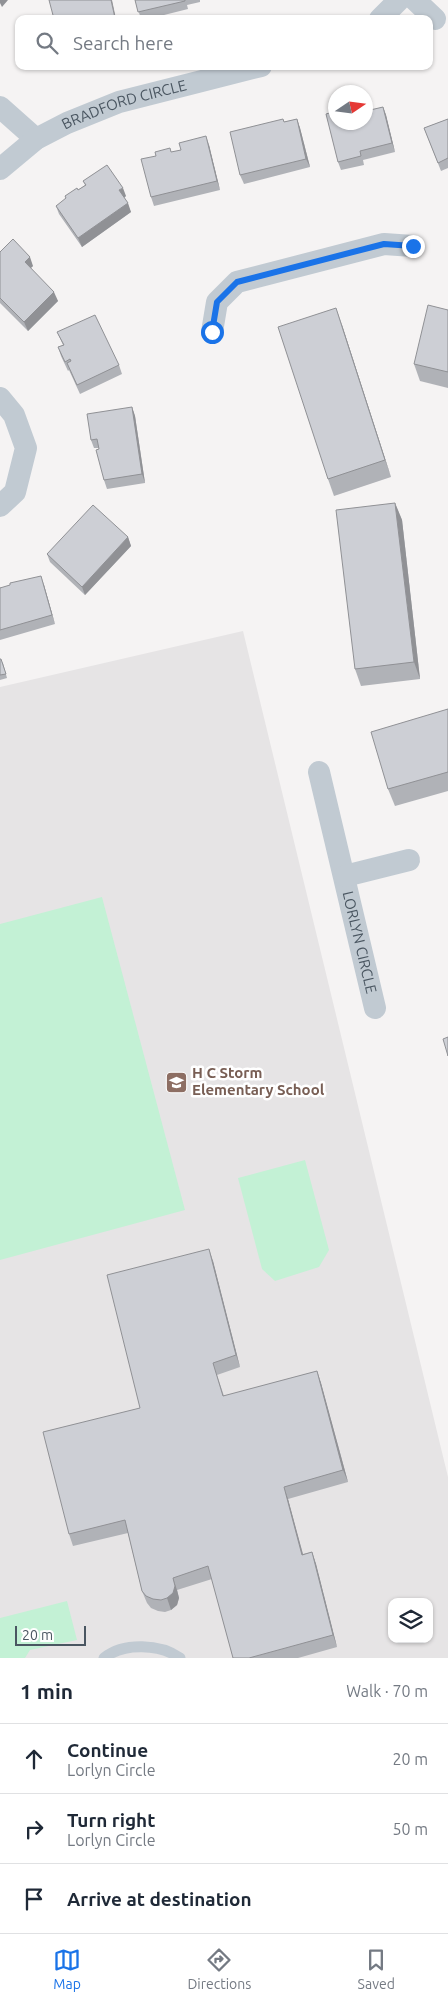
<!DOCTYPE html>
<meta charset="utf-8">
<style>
:root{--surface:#fff;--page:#f2f2f3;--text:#1f2937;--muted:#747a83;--line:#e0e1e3;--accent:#1a73e8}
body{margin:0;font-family:Ubuntu,sans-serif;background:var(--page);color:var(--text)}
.controls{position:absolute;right:15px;bottom:15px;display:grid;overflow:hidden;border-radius:10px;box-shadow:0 1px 4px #0004}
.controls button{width:45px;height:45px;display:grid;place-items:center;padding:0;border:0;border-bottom:1px solid var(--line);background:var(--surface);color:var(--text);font:25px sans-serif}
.compass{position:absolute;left:328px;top:85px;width:45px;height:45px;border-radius:50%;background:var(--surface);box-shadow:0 1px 4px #0004;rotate:77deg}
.scale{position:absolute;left:15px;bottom:12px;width:71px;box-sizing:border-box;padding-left:5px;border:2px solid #4a5661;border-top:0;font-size:14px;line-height:18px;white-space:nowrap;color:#4a5661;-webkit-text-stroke:4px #fff;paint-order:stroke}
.stop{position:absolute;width:15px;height:15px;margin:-11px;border:4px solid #1a73e8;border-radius:50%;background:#fff}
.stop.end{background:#1a73e8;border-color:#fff;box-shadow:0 1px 5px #0008}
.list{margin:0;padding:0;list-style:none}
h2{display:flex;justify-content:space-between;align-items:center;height:65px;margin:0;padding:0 20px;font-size:21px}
h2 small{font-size:16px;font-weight:400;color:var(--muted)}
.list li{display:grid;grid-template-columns:32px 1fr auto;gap:15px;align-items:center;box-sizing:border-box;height:70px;padding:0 20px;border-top:1px solid var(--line)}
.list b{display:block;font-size:19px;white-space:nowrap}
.list p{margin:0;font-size:16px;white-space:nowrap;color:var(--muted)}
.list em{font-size:16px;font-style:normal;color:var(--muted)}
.icon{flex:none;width:28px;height:28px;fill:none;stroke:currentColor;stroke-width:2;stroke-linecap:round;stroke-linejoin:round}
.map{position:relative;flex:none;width:448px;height:1658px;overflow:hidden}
.search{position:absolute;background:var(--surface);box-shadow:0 1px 4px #0004;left:15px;right:15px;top:15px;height:55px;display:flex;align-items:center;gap:12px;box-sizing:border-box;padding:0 18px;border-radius:10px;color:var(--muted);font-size:19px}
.sheet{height:275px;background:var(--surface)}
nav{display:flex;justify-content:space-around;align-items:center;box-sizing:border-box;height:70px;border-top:1px solid var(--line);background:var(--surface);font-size:14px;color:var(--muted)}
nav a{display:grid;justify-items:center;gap:2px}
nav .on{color:var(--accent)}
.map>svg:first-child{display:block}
</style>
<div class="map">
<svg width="448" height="1658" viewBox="0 0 448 1658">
<rect width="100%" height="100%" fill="#f5f3f3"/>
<path fill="#e6e4e5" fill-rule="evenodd" d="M243,631L448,1477V1658H0V687ZM392,1602H429V1639H392Z"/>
<g fill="#c3f1d5">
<polygon points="102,897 185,1210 0,1260 0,924"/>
<polygon points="305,1160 329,1250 319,1267 275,1281 262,1269 238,1178"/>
<polygon points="67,1601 77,1640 30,1650 25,1658 0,1658 0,1618"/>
</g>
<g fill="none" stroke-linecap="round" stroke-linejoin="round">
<path stroke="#c1cad2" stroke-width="11" d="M104,1658C124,1642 160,1644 180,1658"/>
<g stroke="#c1cad2" stroke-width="22">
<polyline points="415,0 435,19"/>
<polyline points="380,19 399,0"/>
<polyline points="0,107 36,139"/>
<path id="s1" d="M0,169L36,139L67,123L119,102L261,66"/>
<polyline points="212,332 217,302 237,282 384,244 413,246"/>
<polyline points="0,398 14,415 26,448 15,492 0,506"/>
<path id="s2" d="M319,772L375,1008"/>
<polyline points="345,876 409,860"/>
</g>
</g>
<g fill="#b0b2b7">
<polygon points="135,0 200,0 200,2 187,5 188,9 148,19 141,19"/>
<polygon points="383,107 386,115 395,152 363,160 364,165 341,170 338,162 336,122"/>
<polygon points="297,119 300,128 310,167 244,184 240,175 284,122"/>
<polygon points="448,119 448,168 441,171 424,128"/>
<polygon points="209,145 220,190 154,206 151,197 156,156 172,152"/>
<polygon points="83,181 126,196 124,198 131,212 82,247 59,214 56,206 66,199 65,196 78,190 85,185"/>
<polygon points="0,252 33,266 30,268 58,301 28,331 0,303"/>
<polygon points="448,310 448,388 420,381 414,364"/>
<polygon points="342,325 391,477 334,496 328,479"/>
<polygon points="57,332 119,365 122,374 80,394 69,370 68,371 61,356 58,347 63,345"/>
<polygon points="132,407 135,416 145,483 107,489 104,480 99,448 94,448 91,440"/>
<polygon points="395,503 402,520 420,679 361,686 355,669"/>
<polygon points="128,537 131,546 85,595 50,562 47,554"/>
<polygon points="44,585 55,624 0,640 0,587 1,588"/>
<polygon points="0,659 3,663 7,678 0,680"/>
<polygon points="448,709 448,791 395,806 388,789"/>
<polygon points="213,1261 240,1367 217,1375 224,1396 317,1371 321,1383 348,1482 288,1499 303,1554 312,1552 316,1564 337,1647 298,1658 233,1658 212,1579 177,1590 179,1598 177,1605 171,1610 165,1612 158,1611 151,1608 147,1603 142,1591 128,1533 73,1546 69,1534 140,1408"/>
</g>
<g fill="#909195">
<polygon points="0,0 8,0 2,7 0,3"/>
<polygon points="111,0 112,0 116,19 115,18"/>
<polygon points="383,107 386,115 395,152 392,143"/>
<polygon points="297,119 300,128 310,167 306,159"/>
<polygon points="206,136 209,145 220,190 217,181"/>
<polygon points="123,188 126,196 122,199 119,190"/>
<polygon points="128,203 131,212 82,247 78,238"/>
<polygon points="30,257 33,266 28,271 25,262"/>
<polygon points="54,292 58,301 28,331 24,322"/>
<polygon points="336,308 342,325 391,477 385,460"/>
<polygon points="132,407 135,416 145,483 142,474"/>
<polygon points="395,503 402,520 420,679 414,662"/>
<polygon points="128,537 131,546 85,595 82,587"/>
<polygon points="41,576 44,585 55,624 52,615"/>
<polygon points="209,1249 213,1261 240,1367 236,1355"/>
<polygon points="317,1371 321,1383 348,1482 343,1470"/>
<polygon points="284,1487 288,1499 306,1566 302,1555"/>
<polygon points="312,1552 316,1564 337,1647 333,1635"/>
<polygon points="173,1578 177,1590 179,1598 177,1605 171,1610 167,1598"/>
</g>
<g fill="#cdcfd5" stroke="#909195">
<polygon points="49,0 111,0 115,18 54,19"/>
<polygon points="135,0 185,0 185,1 138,12"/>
<polygon points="383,107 392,143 360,151 361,156 338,162 326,114 336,111 336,122 366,122 366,111"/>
<polygon points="283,119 284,122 297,119 306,159 240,175 230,132"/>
<polygon points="448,119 448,158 438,163 424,128"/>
<polygon points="206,136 217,181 151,197 141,159 156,156 155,152 170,148 171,152 181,150 179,143"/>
<polygon points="107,165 123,188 119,190 128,203 78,238 56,206 66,198 65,196 77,188 78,190 86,185 83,181"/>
<polygon points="13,239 30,257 25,262 54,292 24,322 0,298 0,252"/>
<polygon points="428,305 448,310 448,372 414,364"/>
<polygon points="336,308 385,460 328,479 278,327"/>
<polygon points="95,315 119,365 77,385 67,363 71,361 70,359 65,362 58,347 64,345 57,332"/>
<polygon points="132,407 142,474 104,480 96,450 99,449 97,439 91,440 87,414"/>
<polygon points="395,503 414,662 355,669 336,510"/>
<polygon points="93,505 128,537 82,587 47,554"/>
<polygon points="41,576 52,615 0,630 0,588 10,585 10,583"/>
<polygon points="0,659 1,659 6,674 0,675"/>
<polygon points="448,709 448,772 388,789 371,732"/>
<polygon points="448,1037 448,1056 443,1039"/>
<polygon points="209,1249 236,1355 213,1363 223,1396 317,1371 343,1470 284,1487 302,1555 312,1552 333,1635 249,1658 233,1658 208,1566 173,1578 175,1586 173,1593 167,1598 161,1600 153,1599 146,1596 142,1591 125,1520 69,1534 43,1432 140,1408 107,1275"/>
</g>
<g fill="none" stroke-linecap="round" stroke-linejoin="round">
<polyline stroke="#1a73e8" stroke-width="6" points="212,332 217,302 237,282 384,244 413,246"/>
</g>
<defs>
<symbol id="school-square" viewBox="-11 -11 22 22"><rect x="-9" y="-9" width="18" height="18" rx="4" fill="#8d6e63" stroke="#fff"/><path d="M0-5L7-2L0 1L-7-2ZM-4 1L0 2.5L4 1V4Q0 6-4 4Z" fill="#fff"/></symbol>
</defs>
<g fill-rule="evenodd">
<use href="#school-square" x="164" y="1070" width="25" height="25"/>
</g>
<g text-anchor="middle" stroke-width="5" stroke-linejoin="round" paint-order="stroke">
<g font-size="15" fill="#4a5661" stroke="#fff">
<text dy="5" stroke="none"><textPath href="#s1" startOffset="142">BRADFORD CIRCLE</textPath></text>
<text dy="5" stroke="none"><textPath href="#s2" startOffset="175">LORLYN CIRCLE</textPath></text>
</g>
<g font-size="15" font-weight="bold" fill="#785e54" stroke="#fff" text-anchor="start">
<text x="192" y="1078">H C Storm<tspan x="192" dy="17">Elementary School</tspan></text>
</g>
</g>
</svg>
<div class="controls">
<button><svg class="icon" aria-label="layers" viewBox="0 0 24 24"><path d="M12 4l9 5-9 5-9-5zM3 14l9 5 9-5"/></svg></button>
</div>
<svg class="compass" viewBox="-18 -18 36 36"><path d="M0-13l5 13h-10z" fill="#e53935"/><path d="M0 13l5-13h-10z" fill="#747a83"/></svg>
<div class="scale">20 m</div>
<div class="stop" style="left:212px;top:332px"></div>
<div class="stop end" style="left:413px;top:246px"></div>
<div class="search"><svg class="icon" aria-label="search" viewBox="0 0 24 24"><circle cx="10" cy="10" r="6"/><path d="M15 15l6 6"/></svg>Search here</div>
</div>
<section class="sheet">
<h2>1 min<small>Walk · 70 m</small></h2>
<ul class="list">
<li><svg class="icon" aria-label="ahead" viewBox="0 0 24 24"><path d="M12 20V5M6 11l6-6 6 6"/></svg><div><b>Continue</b><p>Lorlyn Circle</p></div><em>20 m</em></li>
<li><svg class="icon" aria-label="right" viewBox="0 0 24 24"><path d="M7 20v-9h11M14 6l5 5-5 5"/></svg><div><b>Turn right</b><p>Lorlyn Circle</p></div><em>50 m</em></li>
<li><svg class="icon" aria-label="arrive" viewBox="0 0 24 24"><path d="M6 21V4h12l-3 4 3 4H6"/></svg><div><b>Arrive at destination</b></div></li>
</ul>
</section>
<nav>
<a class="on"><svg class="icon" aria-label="map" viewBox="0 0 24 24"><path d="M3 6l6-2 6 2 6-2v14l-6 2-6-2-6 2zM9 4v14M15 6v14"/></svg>Map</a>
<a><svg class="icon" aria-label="directions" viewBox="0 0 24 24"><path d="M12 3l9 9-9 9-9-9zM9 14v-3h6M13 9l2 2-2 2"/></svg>Directions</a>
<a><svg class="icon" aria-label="saved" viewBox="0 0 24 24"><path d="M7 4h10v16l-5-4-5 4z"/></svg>Saved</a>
</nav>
